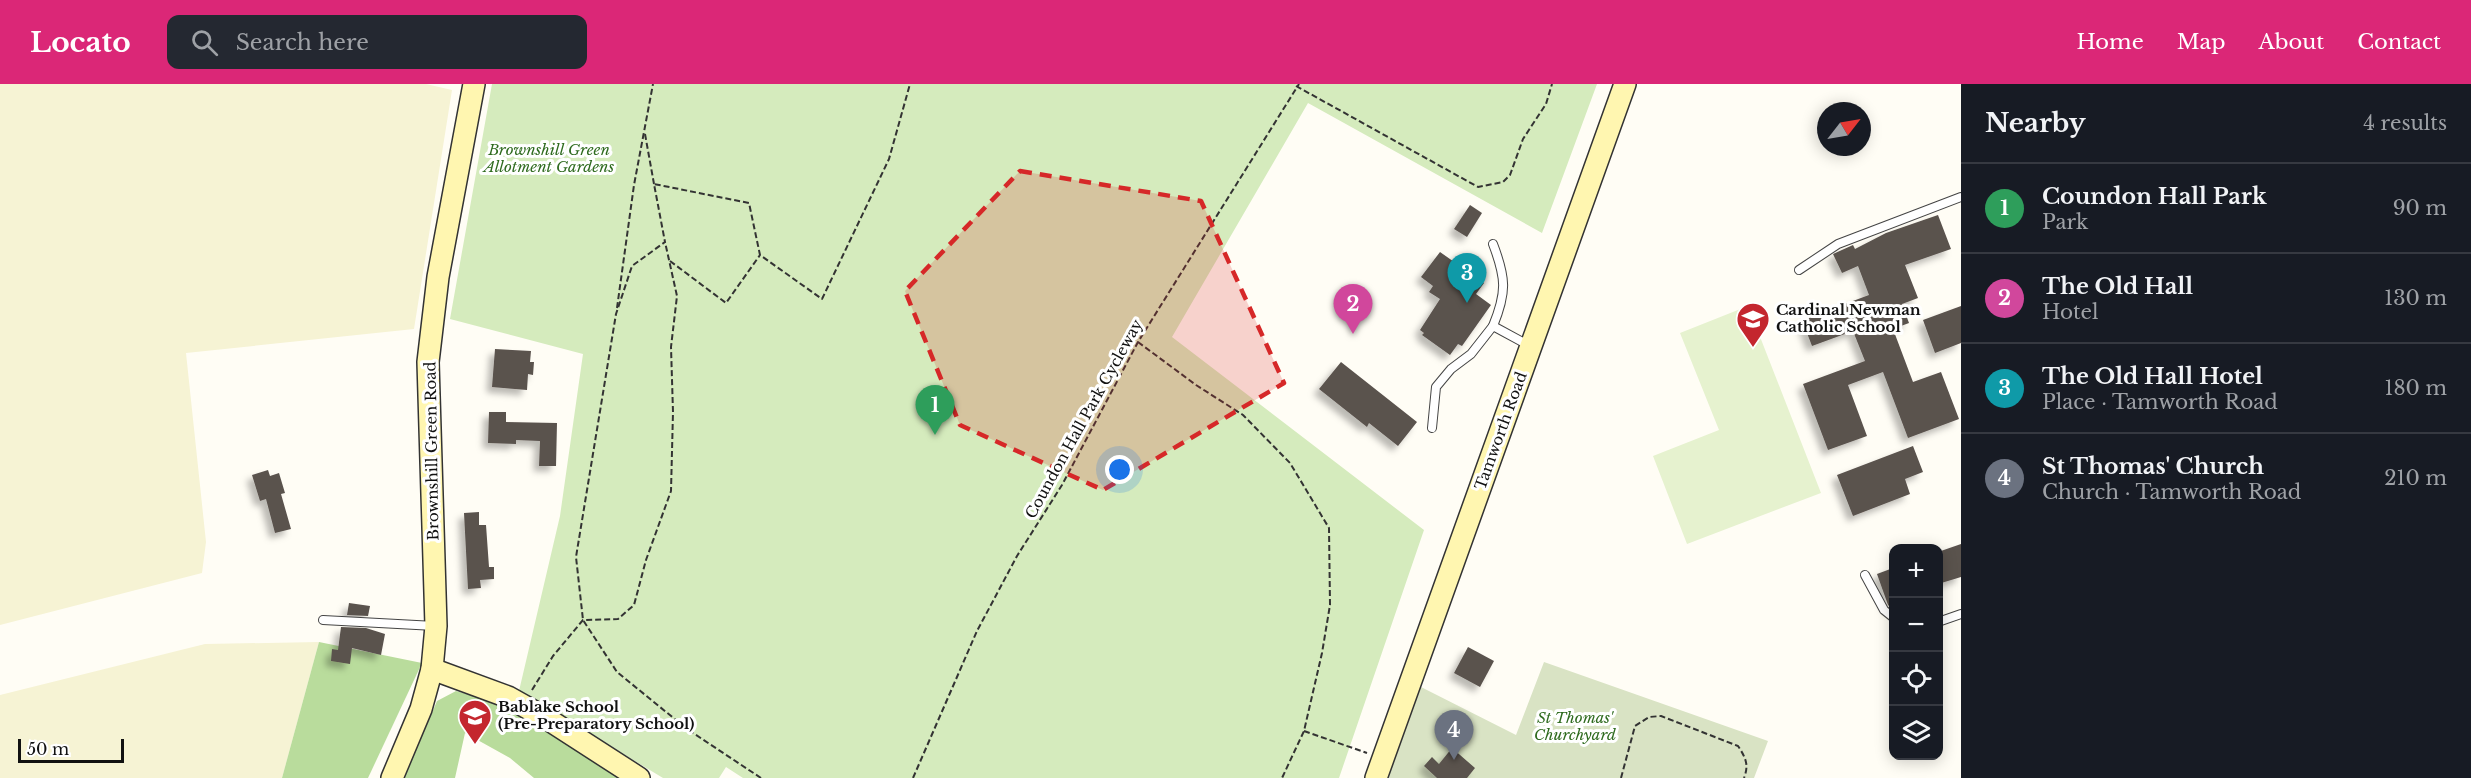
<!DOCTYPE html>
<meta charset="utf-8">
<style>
:root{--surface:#171b24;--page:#242831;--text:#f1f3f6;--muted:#9ea1a6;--line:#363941;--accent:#db2777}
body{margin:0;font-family:"Libre Baskerville",serif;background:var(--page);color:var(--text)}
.controls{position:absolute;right:18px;bottom:18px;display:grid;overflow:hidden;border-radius:12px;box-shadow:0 3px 15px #0003}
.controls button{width:54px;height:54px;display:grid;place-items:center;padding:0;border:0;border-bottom:2px solid var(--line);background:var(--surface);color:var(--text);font:30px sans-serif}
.compass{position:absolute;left:1817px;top:18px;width:54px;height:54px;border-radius:50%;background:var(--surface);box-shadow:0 3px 15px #0003;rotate:59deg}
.scale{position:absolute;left:18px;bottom:15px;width:106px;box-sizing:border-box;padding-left:6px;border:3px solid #111;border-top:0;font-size:16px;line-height:21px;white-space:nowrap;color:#111;-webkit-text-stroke:4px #fff;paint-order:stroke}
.you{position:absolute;left:1120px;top:386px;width:21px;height:21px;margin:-15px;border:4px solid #fff;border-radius:50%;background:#1a73e8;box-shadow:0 0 0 9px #1a73e833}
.badge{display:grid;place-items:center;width:39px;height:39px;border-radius:50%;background:var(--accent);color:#fff;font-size:20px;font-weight:700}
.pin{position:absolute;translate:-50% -50px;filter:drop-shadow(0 2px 3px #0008)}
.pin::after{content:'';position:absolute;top:32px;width:21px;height:18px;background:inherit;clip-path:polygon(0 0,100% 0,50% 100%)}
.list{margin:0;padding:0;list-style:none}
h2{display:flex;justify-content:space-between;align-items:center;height:78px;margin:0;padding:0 24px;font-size:26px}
h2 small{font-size:20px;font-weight:400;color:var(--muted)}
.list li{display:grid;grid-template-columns:39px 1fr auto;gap:18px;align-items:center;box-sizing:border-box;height:90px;padding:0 24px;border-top:2px solid var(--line)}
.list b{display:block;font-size:22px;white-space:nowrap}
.list p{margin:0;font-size:20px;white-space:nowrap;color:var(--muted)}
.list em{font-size:20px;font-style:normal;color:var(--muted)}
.icon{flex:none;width:33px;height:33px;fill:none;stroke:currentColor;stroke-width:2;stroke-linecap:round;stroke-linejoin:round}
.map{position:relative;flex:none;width:1961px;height:694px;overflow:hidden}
header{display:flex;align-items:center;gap:36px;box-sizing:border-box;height:84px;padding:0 30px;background:var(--accent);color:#fff}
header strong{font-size:28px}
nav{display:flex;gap:33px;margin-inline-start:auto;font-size:21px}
.search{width:420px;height:54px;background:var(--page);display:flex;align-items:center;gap:15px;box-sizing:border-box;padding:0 21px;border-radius:12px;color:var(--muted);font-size:22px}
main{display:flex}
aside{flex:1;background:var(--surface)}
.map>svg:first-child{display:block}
</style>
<header>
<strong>Locato</strong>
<div class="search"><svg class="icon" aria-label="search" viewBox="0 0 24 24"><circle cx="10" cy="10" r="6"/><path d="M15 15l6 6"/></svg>Search here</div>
<nav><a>Home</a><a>Map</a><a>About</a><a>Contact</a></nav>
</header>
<main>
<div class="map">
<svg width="1961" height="694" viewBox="0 0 1961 694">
<defs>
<filter id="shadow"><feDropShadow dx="-5.5" dy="5.5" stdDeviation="3" flood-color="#0004"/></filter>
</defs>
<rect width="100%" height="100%" fill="#fffdf5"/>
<g fill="#f6f3d4">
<polygon points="0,0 426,0 452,6 414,245 186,269 206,458 202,489 0,541"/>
<polygon points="319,558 282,694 0,694 0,611 205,560"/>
</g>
<polygon fill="#d5ebbd" points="492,0 1597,0 1542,149 1308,19 1172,253 1424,446 1339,694 743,694 726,683 719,694 663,694 519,607 560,432 583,270 450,235"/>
<g fill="#b9dc9c">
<polygon points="319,558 422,579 368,694 282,694"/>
<polygon points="456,607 512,623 622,694 534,694 510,674 465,649 455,694 404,694 437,617"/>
</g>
<polygon fill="#d9e3c4" points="1544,578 1768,657 1754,694 1386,694 1419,602 1516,651"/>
<polygon fill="#e6f2cf" points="1748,222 1821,409 1687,460 1653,372 1719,346 1680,249"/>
<g fill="#5a524d" filter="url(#shadow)">
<polygon points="1470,121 1482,129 1467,153 1454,145"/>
<polygon points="1938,131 1951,165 1905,181 1918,214 1902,220 1909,239 1893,245 1913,298 1941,288 1959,335 1908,354 1883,288 1848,301 1867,352 1828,366 1803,300 1865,277 1853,247 1812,262 1802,236 1869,211 1858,182 1842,189 1833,170 1853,161 1855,165 1886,149"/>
<polygon points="1440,168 1484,199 1476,210 1491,221 1462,262 1458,260 1450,271 1422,251 1424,249 1420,246 1440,215 1429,208 1433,202 1421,193"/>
<polygon points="1961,222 1961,259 1935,269 1923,236"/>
<polygon points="495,265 531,267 530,278 534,278 533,291 528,290 527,306 492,303"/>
<polygon points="1341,278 1417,338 1398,362 1369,339 1367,343 1319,305"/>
<polygon points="489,328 506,328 506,338 557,339 556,382 539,382 540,357 516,356 516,360 488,359"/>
<polygon points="1913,362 1923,388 1905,395 1910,410 1853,432 1837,391"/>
<polygon points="268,386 270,392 279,389 285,409 281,410 291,445 275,449 266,415 260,417 252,391"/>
<polygon points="479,428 479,441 486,441 489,483 494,483 494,495 480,496 481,504 468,505 464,429"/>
<polygon points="1961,460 1961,493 1938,500 1938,468"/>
<polygon points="1893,484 1893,526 1888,521 1877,490"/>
<polygon points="349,519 370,522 368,532 347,531"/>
<polygon points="341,543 366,544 385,550 381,571 352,564 350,580 331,577 332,565 338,566"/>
<polygon points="1468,563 1494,577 1480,603 1454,589"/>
<polygon points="1452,664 1475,684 1467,694 1437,694 1424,682 1432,673 1439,680"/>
</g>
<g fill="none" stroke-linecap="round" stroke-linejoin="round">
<defs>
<g id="lane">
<path d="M1493,160C1506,194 1507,208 1493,242"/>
<polyline points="1799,186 1838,160 1961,113"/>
<polyline points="1432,344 1436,303 1451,285 1471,270 1493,242 1530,262"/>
<polyline points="1865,491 1884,526 1894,534"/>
<polyline points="323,536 435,542"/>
<polyline points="1938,538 1961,530"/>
</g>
<g id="secondary">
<polyline points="432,585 508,613 549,636 639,694"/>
<polyline points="392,694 421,625 432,585 436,542 428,278 438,193 474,0"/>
<polyline points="1376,694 1625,0"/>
</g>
</defs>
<use href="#lane" stroke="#444" stroke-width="10"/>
<use href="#secondary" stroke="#333" stroke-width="24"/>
<g stroke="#333" stroke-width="2" stroke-dasharray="6 3" stroke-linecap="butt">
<polyline points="1296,2 1478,103 1503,98 1510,91 1523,55 1546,20 1552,0"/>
<polyline points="645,50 654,100"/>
<polyline points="670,177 726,219 760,171"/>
<polyline points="617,224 634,101 653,0"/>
<polyline points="1138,258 1196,301 1243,331 1290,379 1329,444 1330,521 1322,569 1304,647 1282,694"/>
<polyline points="532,606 553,572 583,536 618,535 634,521 646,476 671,407 673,328 671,263 677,212 665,158"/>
<polyline points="1304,647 1367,669"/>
<polyline points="761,694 687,645 617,588 583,536 576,473 616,230 632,182 665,158 654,100 749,119 760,171 822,215 889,75 910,0"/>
<polyline points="913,694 977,547 1017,472 1062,401 1138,258 1299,0"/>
<path d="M1621,694L1635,642L1649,633L1661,632L1738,662C1746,674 1749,681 1744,694"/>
</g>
<use href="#lane" stroke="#fff" stroke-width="8"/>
<use href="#secondary" stroke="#fff6b0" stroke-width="21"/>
</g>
<path fill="#d62828" fill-opacity="0.2" stroke="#d62828" stroke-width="4.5" stroke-dasharray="12 8" stroke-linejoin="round" d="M1020,87L1201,117L1284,299L1103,406L960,341L905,207Z"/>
<defs>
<symbol id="school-pin" viewBox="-11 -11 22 30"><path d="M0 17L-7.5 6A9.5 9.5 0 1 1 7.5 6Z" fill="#c4262e" stroke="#fff"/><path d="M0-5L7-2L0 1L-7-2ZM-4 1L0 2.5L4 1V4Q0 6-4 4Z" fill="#fff"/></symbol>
</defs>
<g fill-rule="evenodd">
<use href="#school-pin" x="1734" y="216" width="38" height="52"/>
<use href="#school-pin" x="456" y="613" width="38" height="52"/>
</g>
<g text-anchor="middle" stroke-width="6" stroke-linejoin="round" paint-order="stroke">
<g font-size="15" font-style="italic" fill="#2f6b1f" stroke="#fff">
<text x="549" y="71">Brownshill Green<tspan x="549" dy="17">Allotment Gardens</tspan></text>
<text x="1575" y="639">St Thomas'<tspan x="1575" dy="17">Churchyard</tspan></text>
</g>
<g font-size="15" font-weight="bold" fill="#111" stroke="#fff" text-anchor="start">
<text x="1776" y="231">Cardinal Newman<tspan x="1776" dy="17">Catholic School</tspan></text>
<text x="498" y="628">Bablake School<tspan x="498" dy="17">(Pre-Preparatory School)</tspan></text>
</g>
<g font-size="15" fill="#111" stroke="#fff">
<text transform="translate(1084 335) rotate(-61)" y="5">Coundon Hall Park Cycleway</text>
<text transform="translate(1501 347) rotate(-70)" y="5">Tamworth Road</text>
<text transform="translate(432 367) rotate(-91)" y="5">Brownshill Green Road</text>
</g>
</g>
</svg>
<div class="controls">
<button>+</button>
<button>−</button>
<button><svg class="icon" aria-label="locate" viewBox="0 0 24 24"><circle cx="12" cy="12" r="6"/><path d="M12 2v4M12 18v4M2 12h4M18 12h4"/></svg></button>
<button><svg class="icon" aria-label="layers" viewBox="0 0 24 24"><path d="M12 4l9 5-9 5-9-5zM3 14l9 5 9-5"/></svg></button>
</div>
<svg class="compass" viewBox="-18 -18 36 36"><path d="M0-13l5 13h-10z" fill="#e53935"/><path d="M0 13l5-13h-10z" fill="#9ea1a6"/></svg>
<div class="scale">50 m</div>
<div class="you"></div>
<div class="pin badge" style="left:935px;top:351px;background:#2e9e5b">1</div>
<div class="pin badge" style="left:1353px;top:250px;background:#d1479c">2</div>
<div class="pin badge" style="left:1467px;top:219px;background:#0f9aa8">3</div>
<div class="pin badge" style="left:1454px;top:676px;background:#6b7280">4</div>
</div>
<aside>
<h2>Nearby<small>4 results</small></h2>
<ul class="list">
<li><span class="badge" style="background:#2e9e5b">1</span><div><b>Coundon Hall Park</b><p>Park</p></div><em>90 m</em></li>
<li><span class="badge" style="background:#d1479c">2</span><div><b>The Old Hall</b><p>Hotel</p></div><em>130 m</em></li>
<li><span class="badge" style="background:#0f9aa8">3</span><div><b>The Old Hall Hotel</b><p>Place · Tamworth Road</p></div><em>180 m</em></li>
<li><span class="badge" style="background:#6b7280">4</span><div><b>St Thomas' Church</b><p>Church · Tamworth Road</p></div><em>210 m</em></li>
</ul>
</aside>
</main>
